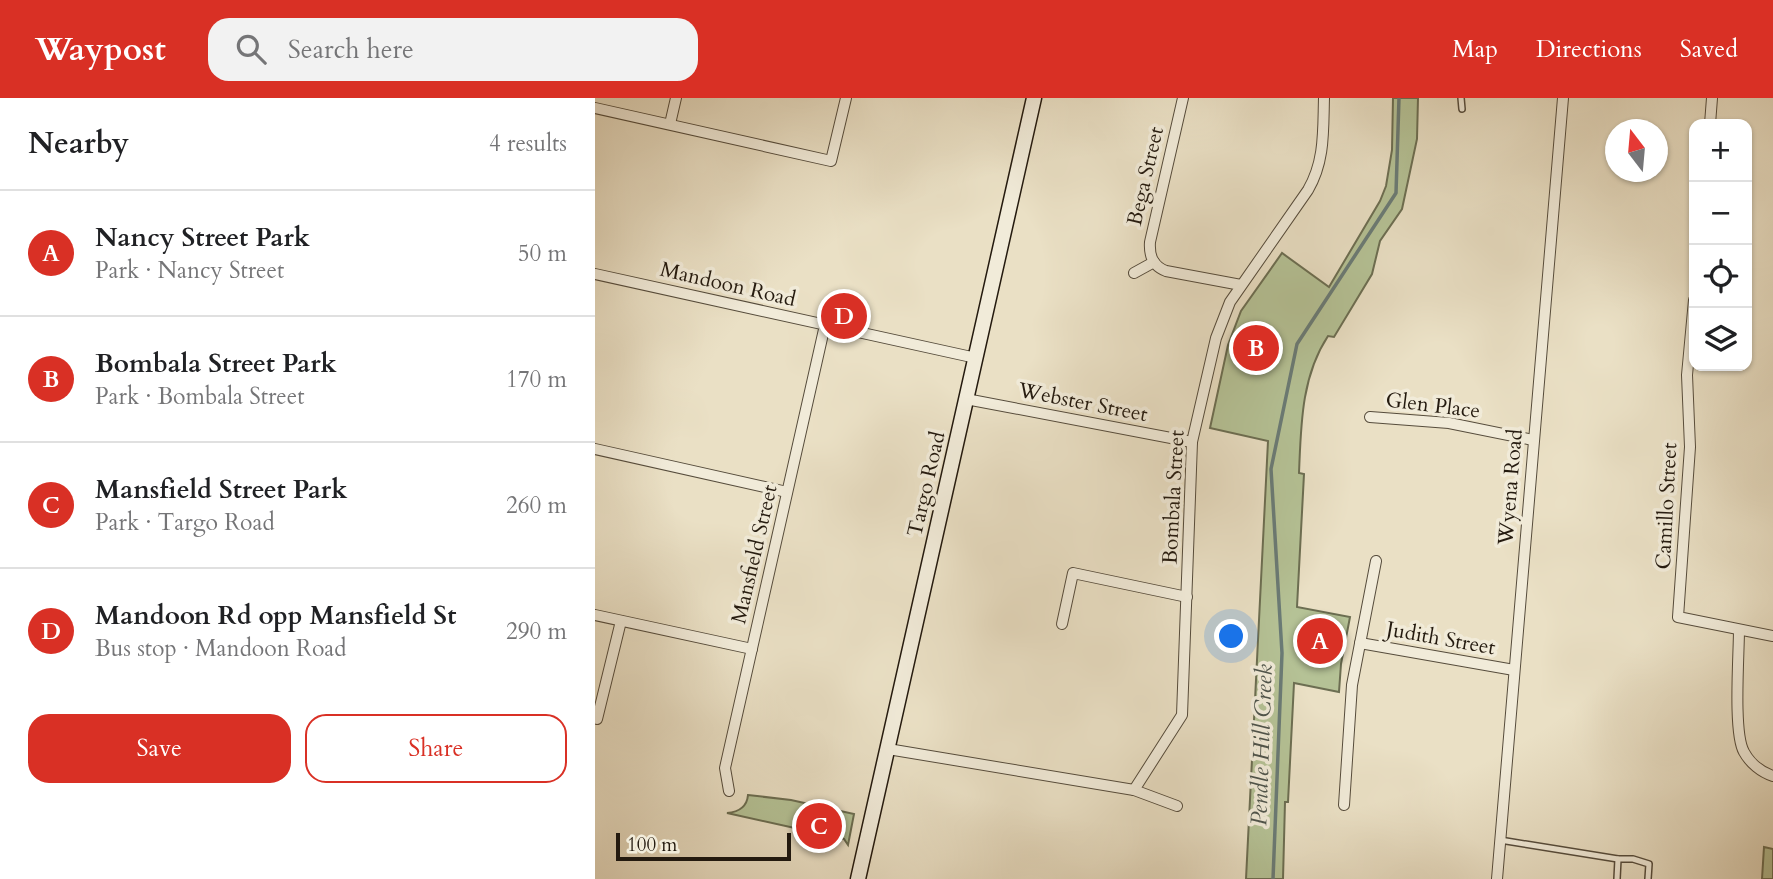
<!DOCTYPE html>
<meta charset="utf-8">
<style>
:root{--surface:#fff;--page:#f2f2f2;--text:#202124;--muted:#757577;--line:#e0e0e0;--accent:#d93025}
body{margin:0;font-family:Cardo,serif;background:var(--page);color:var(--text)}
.controls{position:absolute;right:21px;top:21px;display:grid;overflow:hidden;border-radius:14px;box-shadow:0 2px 5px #0004}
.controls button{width:63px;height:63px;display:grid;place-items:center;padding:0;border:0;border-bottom:2px solid var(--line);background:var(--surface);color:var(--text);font:35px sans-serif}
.compass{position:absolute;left:1010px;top:21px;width:63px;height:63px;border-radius:50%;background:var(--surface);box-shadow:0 2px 5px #0004;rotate:344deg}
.scale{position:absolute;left:21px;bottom:18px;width:175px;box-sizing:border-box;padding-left:7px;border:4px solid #241a0f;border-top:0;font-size:19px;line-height:24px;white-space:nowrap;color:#241a0f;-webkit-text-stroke:5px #f1ebd9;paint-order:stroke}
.you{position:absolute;left:637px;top:539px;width:24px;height:24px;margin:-18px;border:5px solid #fff;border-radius:50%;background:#1a73e8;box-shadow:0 0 0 10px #1a73e833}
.badge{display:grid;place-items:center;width:46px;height:46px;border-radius:50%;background:var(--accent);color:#fff;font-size:23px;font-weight:700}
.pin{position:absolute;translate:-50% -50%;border:4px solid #fff;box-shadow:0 2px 7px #0006}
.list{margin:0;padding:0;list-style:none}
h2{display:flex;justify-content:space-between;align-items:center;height:91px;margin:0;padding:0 28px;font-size:30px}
h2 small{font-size:23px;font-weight:400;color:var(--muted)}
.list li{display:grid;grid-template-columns:46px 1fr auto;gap:21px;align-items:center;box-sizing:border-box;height:126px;padding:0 28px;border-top:2px solid var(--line)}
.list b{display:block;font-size:26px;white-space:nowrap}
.list p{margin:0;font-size:23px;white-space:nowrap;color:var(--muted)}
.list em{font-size:23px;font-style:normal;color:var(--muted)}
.actions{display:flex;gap:14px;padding:21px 28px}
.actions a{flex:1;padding:16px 0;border:2px solid var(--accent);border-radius:21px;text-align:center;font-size:24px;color:var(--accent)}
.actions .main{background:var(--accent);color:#fff}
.icon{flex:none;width:38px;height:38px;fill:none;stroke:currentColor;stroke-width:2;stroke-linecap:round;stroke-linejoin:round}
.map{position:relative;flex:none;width:1178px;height:781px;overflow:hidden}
header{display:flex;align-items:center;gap:42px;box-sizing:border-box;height:98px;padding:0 35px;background:var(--accent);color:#fff}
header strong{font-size:33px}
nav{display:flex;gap:38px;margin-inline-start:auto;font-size:24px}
.search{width:490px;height:63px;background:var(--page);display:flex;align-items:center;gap:18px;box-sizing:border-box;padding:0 24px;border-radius:21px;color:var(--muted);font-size:26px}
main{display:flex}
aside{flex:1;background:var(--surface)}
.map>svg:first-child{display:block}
</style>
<header>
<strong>Waypost</strong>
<div class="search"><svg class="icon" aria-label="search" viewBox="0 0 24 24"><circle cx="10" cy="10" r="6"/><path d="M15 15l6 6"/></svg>Search here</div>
<nav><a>Map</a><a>Directions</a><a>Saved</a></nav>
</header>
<main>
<aside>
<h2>Nearby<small>4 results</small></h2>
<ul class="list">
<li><span class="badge">A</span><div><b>Nancy Street Park</b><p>Park · Nancy Street</p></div><em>50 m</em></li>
<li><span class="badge">B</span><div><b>Bombala Street Park</b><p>Park · Bombala Street</p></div><em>170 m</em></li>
<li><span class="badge">C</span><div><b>Mansfield Street Park</b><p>Park · Targo Road</p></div><em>260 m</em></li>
<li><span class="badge">D</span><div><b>Mandoon Rd opp Mansfield St</b><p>Bus stop · Mandoon Road</p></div><em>290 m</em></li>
</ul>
<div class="actions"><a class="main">Save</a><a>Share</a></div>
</aside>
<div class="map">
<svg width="1178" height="781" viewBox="0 0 1178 781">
<rect width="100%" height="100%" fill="#eae0c5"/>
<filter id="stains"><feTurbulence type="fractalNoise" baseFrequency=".00286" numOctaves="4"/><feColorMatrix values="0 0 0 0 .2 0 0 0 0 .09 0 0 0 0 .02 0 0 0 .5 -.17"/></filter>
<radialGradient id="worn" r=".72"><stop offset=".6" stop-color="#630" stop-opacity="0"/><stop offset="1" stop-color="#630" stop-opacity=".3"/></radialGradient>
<g fill="#b5c296" stroke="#6c6e52" stroke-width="2">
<path d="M798,0H823L822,41L807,111L785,143L777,176L739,239L733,238C706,279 706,328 704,375L709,376L702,509L755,519L746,566L744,594L699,585L693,704H690L688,781H651L673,343L615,330L633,247L646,213L687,155L734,189L785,103L791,88L797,52Z"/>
<path d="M153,697L196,702L259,716L253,747L249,741L132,715C143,714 152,709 153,697Z"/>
<polygon points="1169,749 1178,751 1178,781 1167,781"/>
</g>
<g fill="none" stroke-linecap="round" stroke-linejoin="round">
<polyline stroke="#6a7b76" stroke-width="3.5" points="678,781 687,555 676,371 702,246 801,95 804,0"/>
<defs>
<g id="lane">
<polyline points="866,0 867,11"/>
<polyline points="905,742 1023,761 1038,761 1054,766 1053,781"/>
<polyline points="1022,781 1023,761"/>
</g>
<g id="street">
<path d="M588,0L555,144C554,158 558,168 571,173L646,187"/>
<polyline points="0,10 236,63 251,0"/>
<polyline points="75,26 81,0"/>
<polyline points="1115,26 1117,0"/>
<polyline points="539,175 559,164"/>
<polyline points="0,176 381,260"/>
<polyline points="1099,202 1092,277 1095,349 1083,519 1178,538"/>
<polyline points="371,301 597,344"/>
<polyline points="775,319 854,325 938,342"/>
<polyline points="0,351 192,394"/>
<polyline points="0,517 157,551"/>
<polyline points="467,526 478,475 592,499"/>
<path d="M1144,532C1144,557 1138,635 1149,654C1155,665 1166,674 1178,678"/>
<polyline points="765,545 919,572"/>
<polyline points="2,621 26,523"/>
<polyline points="293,651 539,692 582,708"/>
<path d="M539,692L587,617L597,344L621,240L635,204L713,92C730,63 728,33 729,0"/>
<polyline points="134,693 130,670 230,227"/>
<polyline points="749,707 757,587 781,463"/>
<polyline points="902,781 968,0"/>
</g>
<polyline id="secondary" points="263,781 439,0"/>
</defs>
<use href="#lane" stroke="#564c3c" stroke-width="8"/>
<use href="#street" stroke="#564c3c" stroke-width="12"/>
<use href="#secondary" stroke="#241a0f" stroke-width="17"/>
<use href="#lane" stroke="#f1ebd9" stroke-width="5"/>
<use href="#street" stroke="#f1ebd9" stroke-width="10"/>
<use href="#secondary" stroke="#f1ebd9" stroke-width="14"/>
</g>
<g text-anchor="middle" stroke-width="7" stroke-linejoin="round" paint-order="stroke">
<g font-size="21" fill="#241a0f" stroke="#f1ebd9">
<text transform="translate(550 78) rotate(-77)" y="7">Bega Street</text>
<text transform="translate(133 186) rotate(13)" y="7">Mandoon Road</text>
<text transform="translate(488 304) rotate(11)" y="7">Webster Street</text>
<text transform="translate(838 307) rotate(7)" y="7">Glen Place</text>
<text transform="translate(331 386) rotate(-77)" y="7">Targo Road</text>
<text transform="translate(915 389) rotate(-85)" y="7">Wyena Road</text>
<text transform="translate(578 399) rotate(-87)" y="7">Bombala Street</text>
<text transform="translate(1071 408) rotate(-87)" y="7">Camillo Street</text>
<text transform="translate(159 456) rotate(-77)" y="7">Mansfield Street</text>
<text transform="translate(846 540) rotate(10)" y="7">Judith Street</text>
</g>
<g font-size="23" font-style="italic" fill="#4d534b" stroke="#f1ebd9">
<text transform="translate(666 647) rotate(-88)" y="8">Pendle Hill Creek</text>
</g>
</g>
<rect width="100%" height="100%" filter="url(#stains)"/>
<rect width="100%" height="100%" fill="url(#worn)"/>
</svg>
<div class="controls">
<button>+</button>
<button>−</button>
<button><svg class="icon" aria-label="locate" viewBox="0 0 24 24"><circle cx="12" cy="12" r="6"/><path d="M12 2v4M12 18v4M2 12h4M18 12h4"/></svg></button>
<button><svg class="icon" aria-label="layers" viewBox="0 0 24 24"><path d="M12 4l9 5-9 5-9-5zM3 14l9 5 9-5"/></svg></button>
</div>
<svg class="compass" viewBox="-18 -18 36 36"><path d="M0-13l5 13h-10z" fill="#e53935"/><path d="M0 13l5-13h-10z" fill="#757577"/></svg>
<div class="scale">100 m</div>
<div class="you"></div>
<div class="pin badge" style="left:725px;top:543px">A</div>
<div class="pin badge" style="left:661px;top:250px">B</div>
<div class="pin badge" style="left:224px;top:728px">C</div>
<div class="pin badge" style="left:249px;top:218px">D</div>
</div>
</main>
